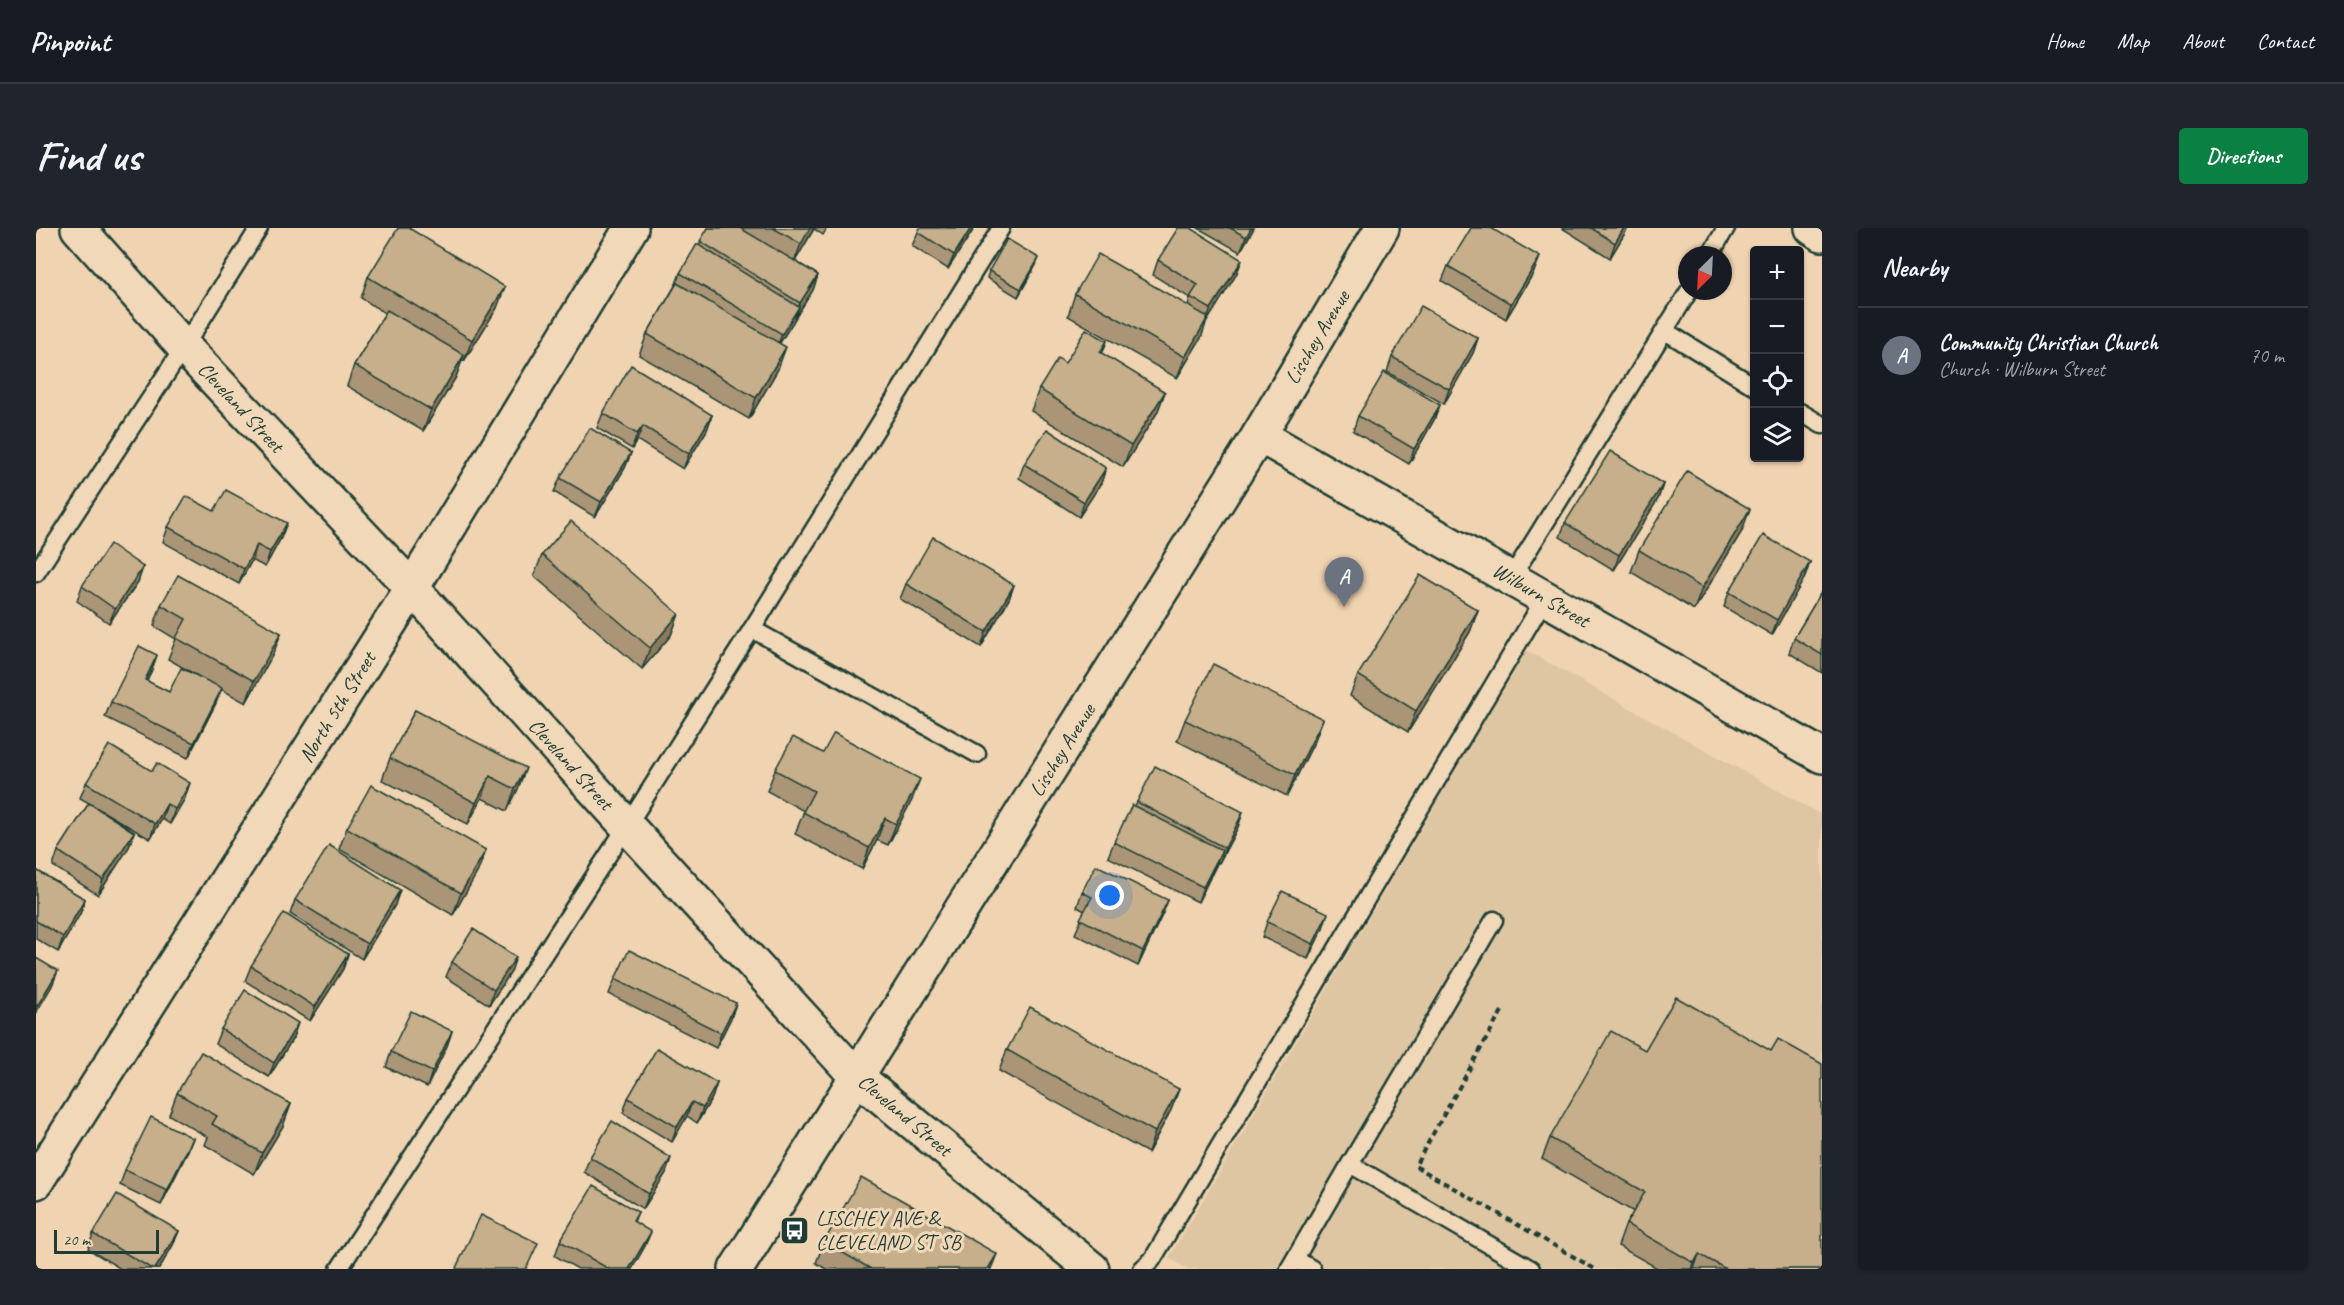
<!DOCTYPE html>
<meta charset="utf-8">
<style>
:root{--surface:#171b24;--page:#20242c;--text:#f1f3f6;--muted:#9ea1a6;--line:#363941;--accent:#0b8043}
body{margin:0;font-family:Caveat,sans-serif;background:var(--page);color:var(--text)}
.controls{position:absolute;right:18px;top:18px;display:grid;overflow:hidden;border-radius:6px;box-shadow:0 2px 4px #0004}
.controls button{width:54px;height:54px;display:grid;place-items:center;padding:0;border:0;border-bottom:2px solid var(--line);background:var(--surface);color:var(--text);font:30px sans-serif}
.compass{position:absolute;left:1642px;top:18px;width:54px;height:54px;border-radius:50%;background:var(--surface);box-shadow:0 2px 4px #0004;rotate:204deg}
.scale{position:absolute;left:18px;bottom:15px;width:105px;box-sizing:border-box;padding-left:6px;border:3px solid #1f3d34;border-top:0;font-size:16px;line-height:21px;white-space:nowrap;color:#1f3d34;-webkit-text-stroke:4px #f0d8b8;paint-order:stroke}
.you{position:absolute;left:1074px;top:668px;width:21px;height:21px;margin:-15px;border:4px solid #fff;border-radius:50%;background:#1a73e8;box-shadow:0 0 0 9px #1a73e833}
.badge{display:grid;place-items:center;width:39px;height:39px;border-radius:50%;background:var(--accent);color:#fff;font-size:20px;font-weight:700}
.pin{position:absolute;translate:-50% -50px;filter:drop-shadow(0 2px 3px #0008)}
.pin::after{content:'';position:absolute;top:32px;width:21px;height:18px;background:inherit;clip-path:polygon(0 0,100% 0,50% 100%)}
.list{margin:0;padding:0;list-style:none}
h2{display:flex;justify-content:space-between;align-items:center;height:78px;margin:0;padding:0 24px;font-size:26px}
h2 small{font-size:20px;font-weight:400;color:var(--muted)}
.list li{display:grid;grid-template-columns:39px 1fr auto;gap:18px;align-items:center;box-sizing:border-box;height:96px;padding:0 24px;border-top:2px solid var(--line)}
.list b{display:block;font-size:22px;white-space:nowrap}
.list p{margin:0;font-size:20px;white-space:nowrap;color:var(--muted)}
.list em{font-size:20px;font-style:normal;color:var(--muted)}
.icon{flex:none;width:33px;height:33px;fill:none;stroke:currentColor;stroke-width:2;stroke-linecap:round;stroke-linejoin:round}
.map{position:relative;flex:none;width:1786px;height:1041px;overflow:hidden;border-radius:6px}
header{display:flex;align-items:center;gap:36px;box-sizing:border-box;height:84px;padding:0 30px;background:var(--surface);border-bottom:2px solid var(--line)}
header strong{font-size:28px}
nav{display:flex;gap:33px;margin-inline-start:auto;font-size:21px}
.intro{display:flex;align-items:center;justify-content:space-between;box-sizing:border-box;height:144px;padding:0 36px}
h1{margin:0;font-size:42px}
.button{padding:15px 27px;border-radius:6px;background:var(--accent);color:#fff;font-size:21px;font-weight:700}
main{display:flex;gap:36px;padding:0 36px}
aside{flex:1;background:var(--surface);border-radius:6px;box-shadow:0 2px 4px #0004}
.map>svg:first-child{display:block}
</style>
<header>
<strong>Pinpoint</strong>
<nav><a>Home</a><a>Map</a><a>About</a><a>Contact</a></nav>
</header>
<div class="intro"><h1>Find us</h1><a class="button">Directions</a></div>
<main>
<div class="map">
<svg width="1786" height="1041" viewBox="0 0 1786 1041">
<rect width="100%" height="100%" fill="#f0d4b1"/>
<filter id="ink" filterUnits="userSpaceOnUse"><feTurbulence type="fractalNoise" baseFrequency=".0167" numOctaves="2"/><feDisplacementMap in="SourceGraphic" scale="12" xChannelSelector="R" yChannelSelector="G"/><feConvolveMatrix kernelMatrix="1 2 1 2 8 2 1 2 1" color-interpolation-filters="sRGB"/></filter>
<g filter="url(#ink)">
<polygon fill="#dfc6a3" points="1490,422 1786,587 1786,1041 1151,1041 1133,1030"/>
<g fill="none" stroke-linecap="round" stroke-linejoin="round">
<defs>
<g id="service">
<polyline points="1674,27 1690,0"/>
<polyline points="1629,103 1718,158"/>
<polyline points="1764,184 1786,197"/>
<polyline points="0,345 148,119 223,0"/>
<polyline points="1475,350 1653,63"/>
<polyline points="716,401 941,526"/>
<polyline points="1314,936 1458,692"/>
<polyline points="1259,1031 1276,1041"/>
<polyline points="303,1041 591,598 716,401 965,0"/>
<polyline points="1106,1041 1116,1032 1509,370"/>
<polyline points="1253,1041 1314,936 1495,1041"/>
</g>
<g id="minor">
<polyline points="1776,0 1786,6"/>
<polyline points="1223,207 1786,528"/>
<polyline points="0,954 376,360 595,0"/>
</g>
<polyline id="tertiary" points="700,1041 1223,207 1346,0"/>
<polyline id="secondary" points="42,0 148,119 376,360 591,598 821,849 1056,1041"/>
</defs>
<use href="#service" stroke="#1f3d34" stroke-width="21"/>
<use href="#minor" stroke="#1f3d34" stroke-width="38"/>
<use href="#tertiary" stroke="#1f3d34" stroke-width="38"/>
<use href="#secondary" stroke="#1f3d34" stroke-width="38"/>
<polyline stroke="#1f3d34" stroke-width="4" stroke-dasharray="6 4.5" stroke-linecap="butt" points="1466,783 1379,938 1559,1041"/>
<use href="#service" stroke="#f0d8b8" stroke-width="16"/>
<use href="#minor" stroke="#f0d8b8" stroke-width="33"/>
<use href="#tertiary" stroke="#f0d8b8" stroke-width="33"/>
<use href="#secondary" stroke="#f0d8b8" stroke-width="33"/>
</g>
<g fill="#aa9677" stroke="#1f3d34" stroke-width="1.5">
<polygon points="672,0 791,0 787,7 778,1 759,33 782,47 777,62 743,116 742,141 713,191 603,127 611,106 640,56 644,45 663,17"/>
<polygon points="1162,0 1218,0 1204,24"/>
<polygon points="1526,0 1592,0 1574,30"/>
<polygon points="938,1 912,41 876,18 882,4"/>
<polygon points="1122,32 1206,32 1200,47 1170,95 1165,110 1141,150 1032,88 1039,66 1152,77 1154,70 1117,47"/>
<polygon points="1000,37 982,69 951,50 953,43"/>
<polygon points="1412,38 1498,44 1470,91 1406,53"/>
<polygon points="332,49 461,80 428,133 426,132 420,149 387,203 311,158 318,137 349,85 325,70"/>
<polygon points="1442,110 1437,125 1408,176 1351,144 1356,129"/>
<polygon points="1066,126 1129,164 1121,185 1087,239 995,183 1003,161 1029,135"/>
<polygon points="1404,177 1398,192 1373,236 1317,203 1322,188"/>
<polygon points="567,185 676,187 671,202 647,241 601,212 596,221 561,200"/>
<polygon points="595,225 589,240 559,289 518,264 524,250"/>
<polygon points="988,236 1070,240 1065,255 1043,289 983,250"/>
<polygon points="1627,256 1622,271 1578,342 1524,309 1529,295"/>
<polygon points="178,283 245,310 229,339 216,332 203,356 127,314 132,299"/>
<polygon points="1706,303 1658,382 1595,344 1603,322"/>
<polygon points="506,327 643,386 635,407 606,441 498,348"/>
<polygon points="1774,334 1769,349 1736,407 1688,379 1693,364"/>
<polygon points="107,339 102,354 73,395 41,373 46,358"/>
<polygon points="870,356 978,357 973,371 945,419 864,371"/>
<polygon points="1786,363 1786,445 1753,425 1758,410"/>
<polygon points="125,377 245,405 237,426 210,475 185,461 180,475 152,530 69,489 75,474 121,427 111,453 133,464 169,452 132,431 140,411 118,398"/>
<polygon points="1442,382 1434,404 1372,504 1314,468 1322,447"/>
<polygon points="379,482 482,561 471,583 446,570 432,596 346,552 354,530"/>
<polygon points="1149,492 1279,512 1251,568 1141,513"/>
<polygon points="739,542 876,572 852,617 841,612 826,641 759,606 768,583 731,563"/>
<polygon points="50,555 149,570 134,596 126,591 114,611 56,577 98,604 93,619 62,667 17,638 22,623 53,575 44,570"/>
<polygon points="1101,574 1207,584 1202,599 1183,635 1182,634 1162,674 1072,629 1078,614"/>
<polygon points="311,600 442,643 417,687 303,621"/>
<polygon points="0,642 49,671 44,686 22,724 0,711"/>
<polygon points="1046,664 1132,672 1126,687 1102,738 1039,706 1049,683 1041,679"/>
<polygon points="259,672 359,677 326,731 254,686"/>
<polygon points="1231,694 1287,700 1272,731 1226,709"/>
<polygon points="312,726 307,741 274,793 209,753 215,738"/>
<polygon points="416,734 475,744 453,777 410,749"/>
<polygon points="579,751 700,775 695,790 680,820 573,766"/>
<polygon points="185,801 257,810 233,849 179,816"/>
<polygon points="416,803 411,818 391,859 350,839 355,824"/>
<polygon points="971,822 1143,861 1135,882 1112,925 963,843"/>
<polygon points="1609,822 1735,823 1786,1041 1623,1041 1582,1018 1590,996 1598,984 1506,931 1514,910"/>
<polygon points="681,855 676,870 661,895 651,888 636,914 587,885 592,870"/>
<polygon points="141,865 255,876 247,898 218,946 169,917 172,909 133,887"/>
<polygon points="157,910 151,925 125,977 84,957 89,942"/>
<polygon points="554,929 630,945 607,981 548,944"/>
<polygon points="602,984 598,994 609,1018 596,1041 542,1041 519,1028 524,1013"/>
<polygon points="143,1003 137,1017 123,1041 85,1041 52,1021 57,1006"/>
<polygon points="788,1014 955,1041 790,1041 780,1035"/>
</g>
<g fill="#8b7a61" stroke="#1f3d34" stroke-width="1.5">
<polygon points="774,0 778,0 757,37 765,16"/>
<polygon points="935,0 938,0 912,41 918,27"/>
<polygon points="1215,0 1218,0 1204,24 1210,9"/>
<polygon points="1588,0 1592,0 1574,30 1579,15"/>
<polygon points="1504,29 1498,44 1470,91 1475,76"/>
<polygon points="1003,30 1000,37 982,69 985,61"/>
<polygon points="1206,32 1200,47 1170,95 1165,110 1141,150 1149,129 1171,91 1175,81"/>
<polygon points="782,47 777,62 759,90 764,75"/>
<polygon points="469,59 461,80 428,133 436,112"/>
<polygon points="763,79 757,94 740,121 746,106"/>
<polygon points="1442,110 1437,125 1408,176 1413,161"/>
<polygon points="1071,113 1063,135 1064,124"/>
<polygon points="750,119 742,141 713,191 720,170"/>
<polygon points="428,127 420,149 387,203 395,182"/>
<polygon points="1129,164 1121,185 1087,239 1095,218"/>
<polygon points="1404,177 1398,192 1373,236 1378,221"/>
<polygon points="676,187 671,202 647,241 653,226"/>
<polygon points="607,198 601,212 596,221 601,206"/>
<polygon points="595,225 589,240 559,289 565,274"/>
<polygon points="1070,240 1065,255 1043,289 1048,274"/>
<polygon points="1627,256 1622,271 1578,342 1583,327"/>
<polygon points="1714,281 1706,303 1658,382 1666,360"/>
<polygon points="251,295 245,310 229,339 234,324"/>
<polygon points="221,317 216,332 203,356 208,341"/>
<polygon points="1774,334 1769,349 1736,407 1741,392"/>
<polygon points="107,339 102,354 73,395 79,381"/>
<polygon points="978,357 973,371 945,419 950,404"/>
<polygon points="1442,382 1434,404 1372,504 1380,483"/>
<polygon points="643,386 635,407 606,441 614,420"/>
<polygon points="245,405 237,426 210,475 218,453"/>
<polygon points="121,427 116,442 104,467 109,452"/>
<polygon points="186,460 180,475 152,530 158,515"/>
<polygon points="1287,491 1279,512 1251,568 1259,547"/>
<polygon points="490,540 482,561 471,583 479,561"/>
<polygon points="454,548 446,570 432,596 440,575"/>
<polygon points="884,551 876,572 852,617 860,596"/>
<polygon points="154,555 149,570 134,596 139,581"/>
<polygon points="131,576 126,591 114,611 119,596"/>
<polygon points="1207,584 1202,599 1183,635 1189,620"/>
<polygon points="849,590 841,612 826,641 833,620"/>
<polygon points="98,604 93,619 62,667 67,652"/>
<polygon points="450,622 442,643 417,687 425,665"/>
<polygon points="1186,622 1180,636 1162,674 1167,659"/>
<polygon points="364,662 359,677 326,731 331,716"/>
<polygon points="49,671 44,686 22,724 27,709"/>
<polygon points="1132,672 1126,687 1102,738 1107,723"/>
<polygon points="1292,685 1287,700 1272,731 1277,716"/>
<polygon points="312,726 307,741 274,793 279,779"/>
<polygon points="480,729 475,744 453,777 458,762"/>
<polygon points="22,743 16,758 0,785 0,780"/>
<polygon points="700,775 695,790 680,820 685,805"/>
<polygon points="262,795 257,810 233,849 238,835"/>
<polygon points="416,803 411,818 391,859 396,844"/>
<polygon points="681,855 676,870 661,895 667,880"/>
<polygon points="1143,861 1135,882 1112,925 1119,904"/>
<polygon points="656,874 651,888 636,914 641,899"/>
<polygon points="255,876 247,898 218,946 226,925"/>
<polygon points="157,910 151,925 125,977 131,962"/>
<polygon points="635,930 630,945 607,981 613,966"/>
<polygon points="143,1003 137,1017 123,1041 119,1041"/>
<polygon points="615,1004 609,1018 596,1041 593,1041"/>
<polygon points="961,1026 955,1041 952,1041"/>
<polygon points="1663,1026 1658,1041 1656,1041 1658,1035"/>
</g>
<g fill="#c6af8a" stroke="#1f3d34" stroke-width="1.5">
<polygon points="362,0 373,0 469,59 436,112 332,49"/>
<polygon points="672,0 704,0 782,47 764,75 664,13"/>
<polygon points="737,0 774,0 765,16"/>
<polygon points="884,0 935,0 918,27 882,4"/>
<polygon points="1142,0 1155,0 1206,32 1175,81 1154,69 1162,57 1122,32"/>
<polygon points="1194,0 1215,0 1210,9"/>
<polygon points="1435,0 1455,0 1504,29 1475,76 1412,38"/>
<polygon points="1555,0 1588,0 1579,15"/>
<polygon points="971,11 1003,30 985,61 953,43"/>
<polygon points="661,16 763,79 746,106 644,45"/>
<polygon points="1062,26 1172,89 1149,129 1039,66"/>
<polygon points="641,55 750,119 720,170 611,106"/>
<polygon points="1385,78 1442,110 1413,161 1356,129"/>
<polygon points="351,82 428,127 395,182 318,137"/>
<polygon points="1050,101 1071,113 1064,124 1129,164 1095,218 1003,161 1022,130 1029,135"/>
<polygon points="595,137 676,187 653,226 607,198 601,206 567,185"/>
<polygon points="1348,144 1404,177 1378,221 1322,188"/>
<polygon points="554,200 595,225 565,274 524,250"/>
<polygon points="1011,201 1070,240 1048,274 988,236"/>
<polygon points="1574,223 1627,256 1583,327 1529,295"/>
<polygon points="1651,243 1714,281 1666,360 1603,322"/>
<polygon points="190,262 251,295 234,324 221,317 208,341 132,299 150,268 178,283"/>
<polygon points="535,293 643,386 614,420 506,327"/>
<polygon points="1727,307 1774,334 1741,392 1693,364"/>
<polygon points="897,309 978,357 950,404 870,356"/>
<polygon points="74,316 107,339 79,381 46,358"/>
<polygon points="142,347 245,405 218,453 140,410 150,391 125,377"/>
<polygon points="1384,347 1442,382 1380,483 1322,447"/>
<polygon points="1786,363 1786,427 1758,410"/>
<polygon points="103,418 121,427 109,452 133,464 145,440 186,460 158,515 75,474"/>
<polygon points="1177,436 1287,491 1259,547 1149,492"/>
<polygon points="379,482 490,540 479,561 454,548 440,575 354,530"/>
<polygon points="798,505 884,551 860,596 849,590 833,620 767,584 778,563 739,542 757,509 787,525"/>
<polygon points="73,517 116,543 121,535 154,555 139,581 131,576 119,596 50,555"/>
<polygon points="1119,538 1207,584 1189,620 1101,574"/>
<polygon points="335,557 450,622 425,665 311,600"/>
<polygon points="53,575 98,604 67,652 22,623"/>
<polygon points="1096,577 1186,622 1167,659 1078,614"/>
<polygon points="293,617 364,662 331,716 259,672"/>
<polygon points="1060,637 1132,672 1107,723 1044,691 1056,669 1046,664"/>
<polygon points="0,642 49,671 27,709 0,693"/>
<polygon points="1246,663 1292,685 1277,716 1231,694"/>
<polygon points="248,685 312,726 279,779 215,738"/>
<polygon points="437,701 480,729 458,762 416,734"/>
<polygon points="593,722 700,775 685,805 579,751"/>
<polygon points="0,730 22,743 0,780"/>
<polygon points="209,762 262,795 238,835 185,801"/>
<polygon points="1640,769 1735,823 1742,811 1786,836 1786,1041 1690,1041 1663,1026 1658,1035 1590,996 1609,964 1514,910 1575,803 1609,822"/>
<polygon points="994,779 1143,861 1119,904 971,822"/>
<polygon points="375,783 416,803 396,844 355,824"/>
<polygon points="621,820 681,855 667,880 656,874 641,899 592,870"/>
<polygon points="165,824 255,876 226,925 176,896 181,888 141,865"/>
<polygon points="115,889 157,910 131,962 89,942"/>
<polygon points="576,893 635,930 613,966 554,929"/>
<polygon points="825,949 961,1026 952,1041 835,1041 788,1014"/>
<polygon points="557,958 602,984 597,993 615,1004 593,1041 573,1041 524,1013"/>
<polygon points="81,966 143,1003 119,1041 116,1041 57,1006"/>
<polygon points="445,987 502,1015 490,1041 422,1041 420,1040"/>
</g>
</g>
<defs>
<symbol id="bus-square" viewBox="-11 -11 22 22"><rect x="-9" y="-9" width="18" height="18" rx="4" fill="#1f3d34" stroke="#f0d8b8"/><path d="M-5-6H5V4H4V6H2V4H-2V6H-4V4H-5ZM-3.5-4V0h7V-4ZM-3.5 1.2v1.5H-2V1.2ZM2 1.2v1.5H3.5V1.2Z" fill="#fff"/></symbol>
</defs>
<g fill-rule="evenodd">
<use href="#bus-square" x="742" y="986" width="33" height="33"/>
</g>
<g text-anchor="middle" stroke-width="6" stroke-linejoin="round" paint-order="stroke">
<g font-size="21" fill="#1f3d34" stroke="#f0d8b8">
<text transform="translate(1281 109) rotate(-59)" y="7">Lischey Avenue</text>
<text transform="translate(205 179) rotate(47)" y="7">Cleveland Street</text>
<text transform="translate(1505 367) rotate(30)" y="7">Wilburn Street</text>
<text transform="translate(301 479) rotate(-58)" y="7">North 5th Street</text>
<text transform="translate(1026 522) rotate(-58)" y="7">Lischey Avenue</text>
<text transform="translate(535 536) rotate(48)" y="7">Cleveland Street</text>
<text transform="translate(869 887) rotate(40)" y="7">Cleveland Street</text>
</g>
<g font-size="21" fill="#1f3d34" stroke="#f0d8b8" text-anchor="start">
<text x="780" y="997">LISCHEY AVE &amp;<tspan x="780" dy="24">CLEVELAND ST SB</tspan></text>
</g>
</g>
</svg>
<div class="controls">
<button>+</button>
<button>−</button>
<button><svg class="icon" aria-label="locate" viewBox="0 0 24 24"><circle cx="12" cy="12" r="6"/><path d="M12 2v4M12 18v4M2 12h4M18 12h4"/></svg></button>
<button><svg class="icon" aria-label="layers" viewBox="0 0 24 24"><path d="M12 4l9 5-9 5-9-5zM3 14l9 5 9-5"/></svg></button>
</div>
<svg class="compass" viewBox="-18 -18 36 36"><path d="M0-13l5 13h-10z" fill="#e53935"/><path d="M0 13l5-13h-10z" fill="#9ea1a6"/></svg>
<div class="scale">20 m</div>
<div class="you"></div>
<div class="pin badge" style="left:1308px;top:379px;background:#6b7280">A</div>
</div>
<aside>
<h2>Nearby<small></small></h2>
<ul class="list">
<li><span class="badge" style="background:#6b7280">A</span><div><b>Community Christian Church</b><p>Church · Wilburn Street</p></div><em>70 m</em></li>
</ul>
</aside>
</main>
